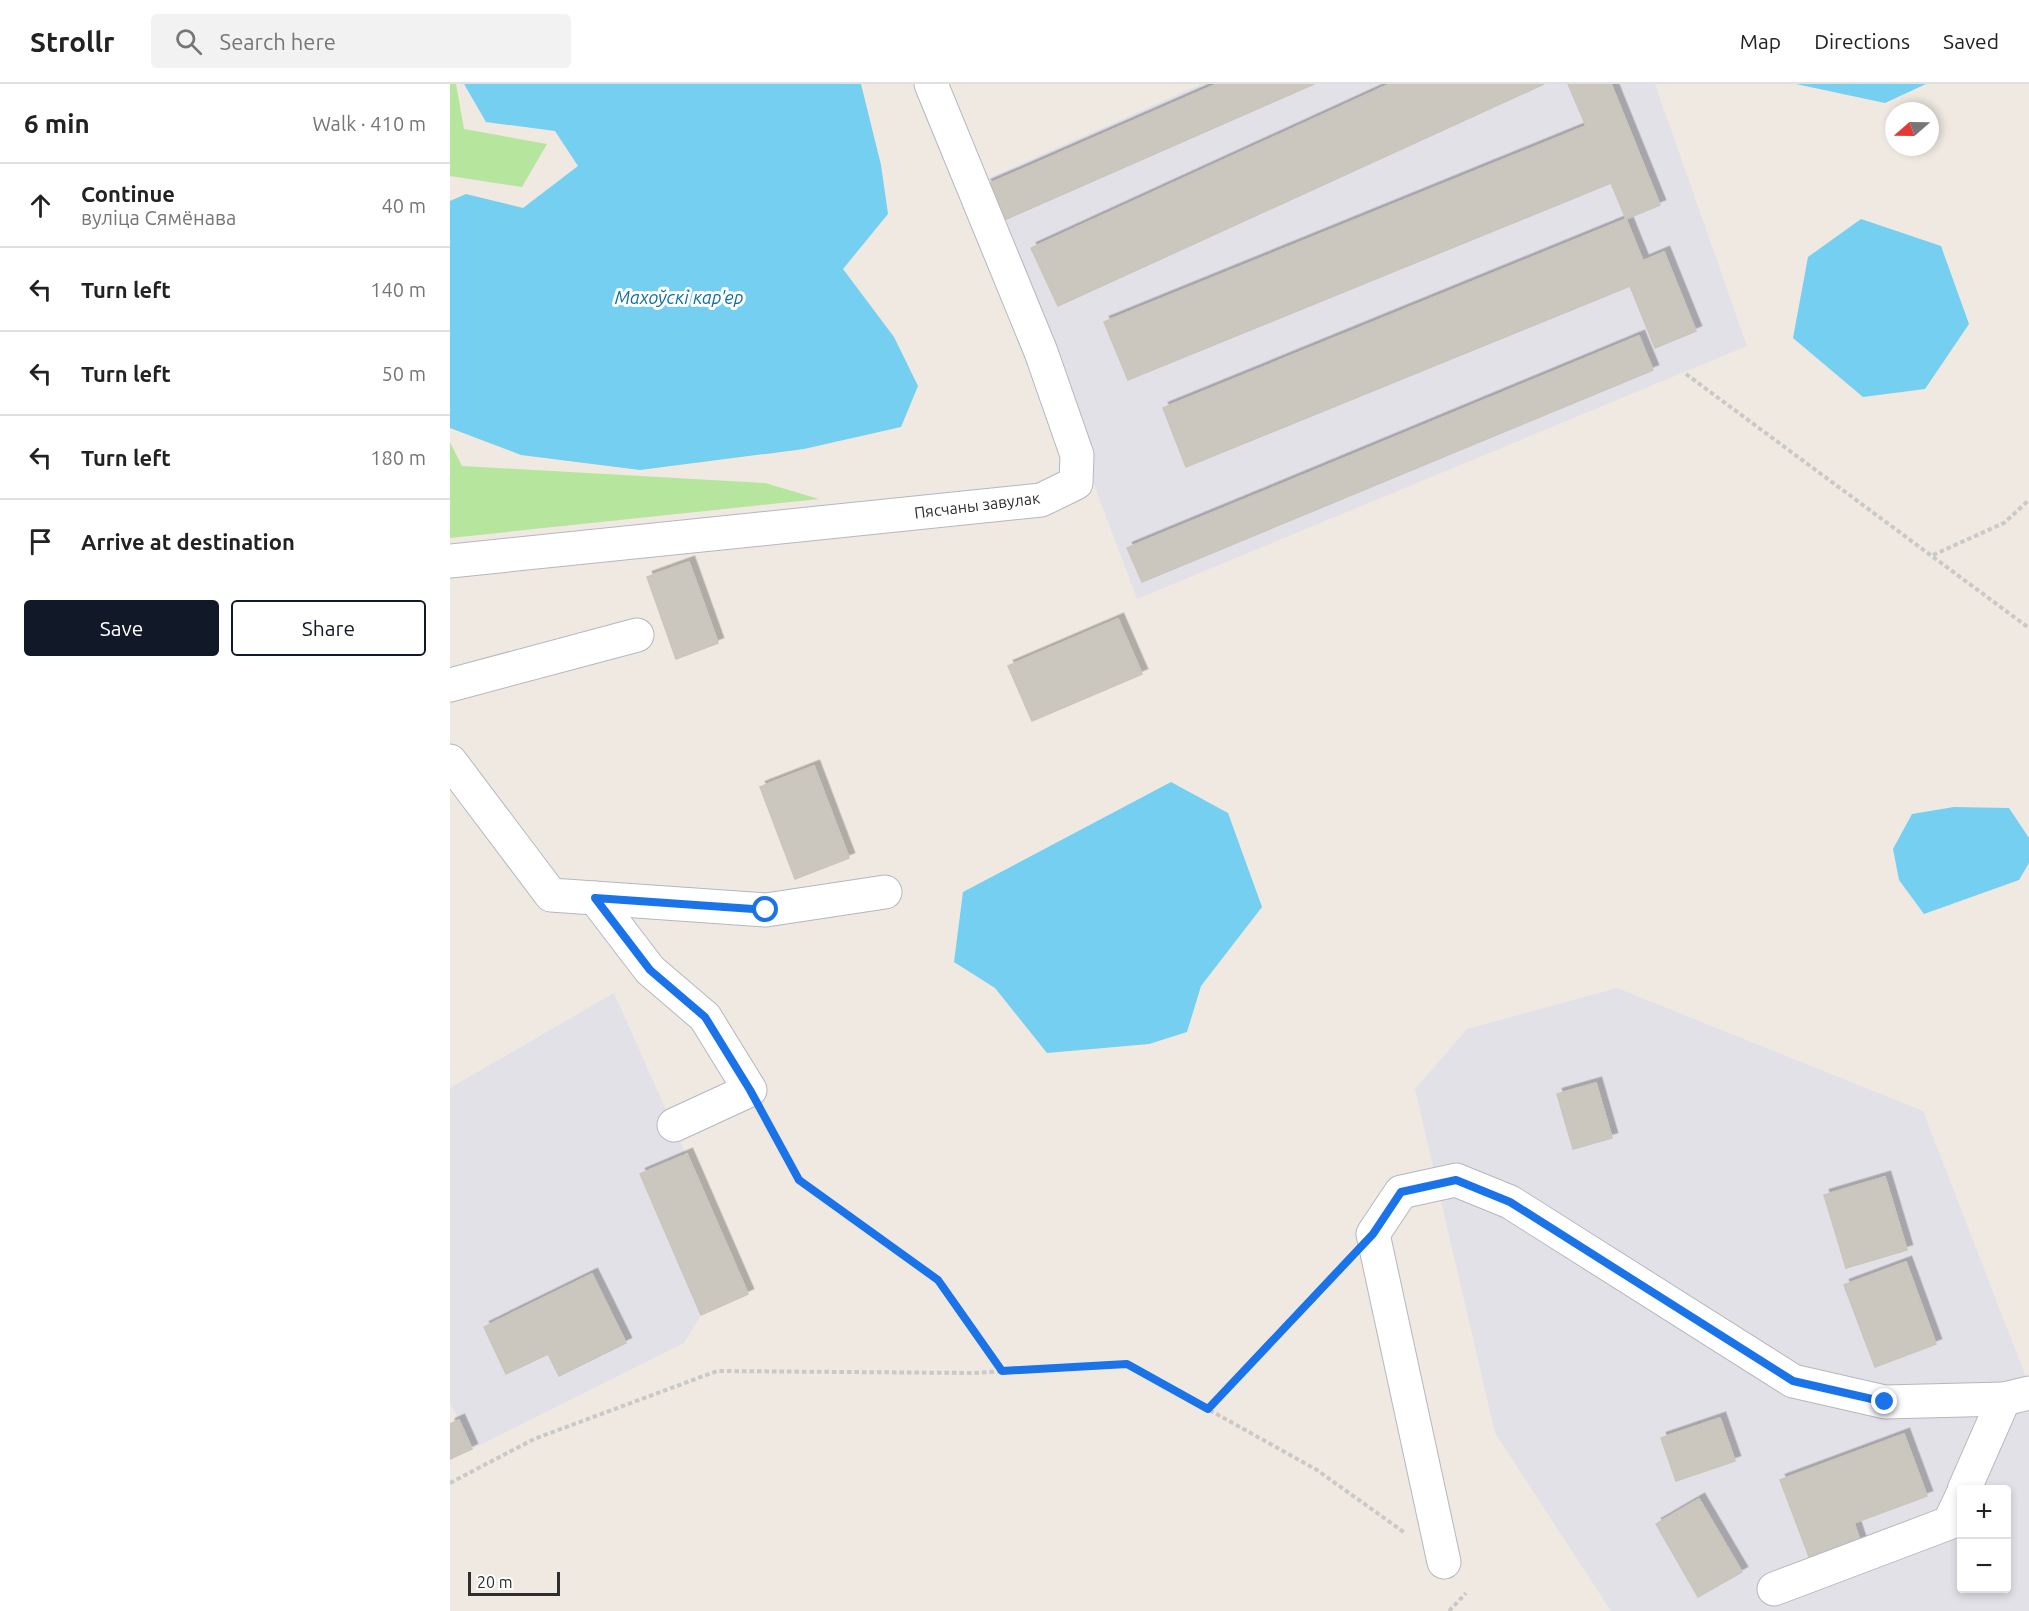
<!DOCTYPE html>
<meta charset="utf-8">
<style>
:root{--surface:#fff;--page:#f2f2f2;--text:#222;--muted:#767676;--line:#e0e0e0;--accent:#111827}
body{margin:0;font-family:Ubuntu,sans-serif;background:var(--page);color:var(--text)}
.controls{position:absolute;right:18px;bottom:18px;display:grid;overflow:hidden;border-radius:6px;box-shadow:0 3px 9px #0003}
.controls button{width:54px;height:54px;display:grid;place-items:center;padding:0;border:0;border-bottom:2px solid var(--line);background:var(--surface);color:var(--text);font:30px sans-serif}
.compass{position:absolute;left:1435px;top:18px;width:54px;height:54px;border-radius:50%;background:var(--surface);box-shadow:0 3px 9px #0003;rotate:250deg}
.scale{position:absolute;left:18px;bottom:15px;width:92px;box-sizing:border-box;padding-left:6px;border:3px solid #2e2e2e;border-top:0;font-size:16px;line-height:21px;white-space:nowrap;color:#2e2e2e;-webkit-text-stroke:4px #fff;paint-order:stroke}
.stop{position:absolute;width:18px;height:18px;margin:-14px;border:4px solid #1a73e8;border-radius:50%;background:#fff}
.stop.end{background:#1a73e8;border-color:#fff;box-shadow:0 2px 6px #0008}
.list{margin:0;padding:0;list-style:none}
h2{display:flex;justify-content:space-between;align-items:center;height:78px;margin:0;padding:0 24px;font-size:26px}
h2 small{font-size:20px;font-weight:400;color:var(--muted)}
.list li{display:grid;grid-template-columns:39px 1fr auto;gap:18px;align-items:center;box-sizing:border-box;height:84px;padding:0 24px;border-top:2px solid var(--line)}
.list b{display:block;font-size:22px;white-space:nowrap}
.list p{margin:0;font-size:20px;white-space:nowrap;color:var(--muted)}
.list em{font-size:20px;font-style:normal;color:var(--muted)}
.actions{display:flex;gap:12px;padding:18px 24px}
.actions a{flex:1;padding:14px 0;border:2px solid var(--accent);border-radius:6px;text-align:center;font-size:21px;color:var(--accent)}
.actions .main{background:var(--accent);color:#fff}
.icon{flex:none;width:33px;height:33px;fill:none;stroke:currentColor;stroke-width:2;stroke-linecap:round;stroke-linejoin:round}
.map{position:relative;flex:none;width:1579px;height:1527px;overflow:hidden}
header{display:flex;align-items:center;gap:36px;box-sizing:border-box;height:84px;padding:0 30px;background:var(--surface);border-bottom:2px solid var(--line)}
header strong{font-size:28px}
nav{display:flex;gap:33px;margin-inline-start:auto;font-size:21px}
.search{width:420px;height:54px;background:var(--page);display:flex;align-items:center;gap:15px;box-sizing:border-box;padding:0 21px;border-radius:6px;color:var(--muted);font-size:22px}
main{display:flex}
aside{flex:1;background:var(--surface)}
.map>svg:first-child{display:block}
</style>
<header>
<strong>Strollr</strong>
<div class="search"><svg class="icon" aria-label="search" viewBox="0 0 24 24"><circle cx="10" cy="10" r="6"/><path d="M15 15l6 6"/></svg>Search here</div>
<nav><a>Map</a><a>Directions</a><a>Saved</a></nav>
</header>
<main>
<aside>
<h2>6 min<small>Walk · 410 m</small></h2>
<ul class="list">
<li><svg class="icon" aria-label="ahead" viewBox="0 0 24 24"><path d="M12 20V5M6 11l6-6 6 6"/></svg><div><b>Continue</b><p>вуліца Сямёнава</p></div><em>40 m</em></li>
<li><svg class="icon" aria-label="left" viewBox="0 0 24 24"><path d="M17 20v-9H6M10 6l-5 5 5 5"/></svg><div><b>Turn left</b></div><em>140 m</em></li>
<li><svg class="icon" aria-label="left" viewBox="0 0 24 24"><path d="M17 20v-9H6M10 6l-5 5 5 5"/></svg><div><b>Turn left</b></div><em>50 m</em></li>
<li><svg class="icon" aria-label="left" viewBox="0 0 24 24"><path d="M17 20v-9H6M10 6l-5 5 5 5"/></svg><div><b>Turn left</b></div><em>180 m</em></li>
<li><svg class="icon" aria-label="arrive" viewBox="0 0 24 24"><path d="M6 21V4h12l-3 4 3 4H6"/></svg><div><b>Arrive at destination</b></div></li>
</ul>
<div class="actions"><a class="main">Save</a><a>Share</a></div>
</aside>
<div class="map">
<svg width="1579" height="1527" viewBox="0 0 1579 1527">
<defs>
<filter id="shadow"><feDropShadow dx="5.5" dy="-5.5" stdDeviation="0" flood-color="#0004"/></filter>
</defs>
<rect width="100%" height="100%" fill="#efe9e1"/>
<g fill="#e3e1e8" fill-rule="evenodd">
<polygon points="751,0 1205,0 1297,262 687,515 530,98"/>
<path d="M1167,904L1473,1027L1579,1301V1527H1161L1045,1349L965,1005L1017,945ZM1512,1406H1556V1504H1512Z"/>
<polygon points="164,909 298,1210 251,1231 234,1259 22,1365 0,1318 0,1004"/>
</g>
<g fill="#b6e59e">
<polygon points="0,0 6,0 14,45 97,60 72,103 0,92"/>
<polygon points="0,358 12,382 315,399 369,415 0,454"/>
</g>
<g fill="#75cff0">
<polygon points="14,0 411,0 431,81 438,130 393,185 444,253 468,302 451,343 354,365 190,386 71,371 0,344 0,117 16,110 73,124 128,82 105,47 36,38"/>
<polygon points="1346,0 1476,0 1435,19"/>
<polygon points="1411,135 1491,162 1519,240 1475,305 1413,313 1343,254 1358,173"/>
<polygon points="721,698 778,729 812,823 751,902 737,948 699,960 597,969 545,904 504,878 513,808"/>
<polygon points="1504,723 1559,724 1579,754 1579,779 1569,796 1474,830 1449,796 1443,765 1462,730"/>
</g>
<g fill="#cbc7bf" stroke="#cbc5ba" stroke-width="1.5" filter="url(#shadow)">
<polygon points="767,0 864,0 552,137 536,101"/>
<polygon points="940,0 1094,0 608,222 581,164"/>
<polygon points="1118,0 1161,0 1210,121 1176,135 1161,99 678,296 654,238 1136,42"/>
<polygon points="1176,135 1193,177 1214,168 1246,247 1205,264 1180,202 736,383 713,324"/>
<polygon points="1189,252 1203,286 692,498 677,464"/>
<polygon points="239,478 268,559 226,575 197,493"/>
<polygon points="668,535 692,590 582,637 558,582"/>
<polygon points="364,682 399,774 345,795 310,703"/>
<polygon points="1146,999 1162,1054 1123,1065 1107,1010"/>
<polygon points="237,1070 298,1210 251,1231 190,1090"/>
<polygon points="1435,1093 1457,1166 1396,1184 1374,1111"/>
<polygon points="1456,1178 1486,1260 1425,1283 1394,1201"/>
<polygon points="142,1190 176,1259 109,1292 98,1270 56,1290 34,1243"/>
<polygon points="1270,1334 1285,1377 1226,1397 1211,1354"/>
<polygon points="9,1336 22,1365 0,1375 0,1340"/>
<polygon points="1454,1350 1477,1412 1404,1439 1411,1460 1361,1478 1330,1396"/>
<polygon points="1249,1415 1292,1488 1248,1513 1206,1440"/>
</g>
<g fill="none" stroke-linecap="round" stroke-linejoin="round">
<defs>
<g id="minor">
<polyline points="0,477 591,416 626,399 627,371 591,268 481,0"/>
<polyline points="0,601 187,551"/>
<polyline points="0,677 101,811 316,826 435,808"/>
<polyline points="145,814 200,886 255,933 300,1006 224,1041"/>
<polyline points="1514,1406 1554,1315 1579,1309"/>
<polyline points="994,1478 923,1150 951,1108 1006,1096 1060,1118 1343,1297 1435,1318 1554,1315"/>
<polyline points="1324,1505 1499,1439 1512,1412"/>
</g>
</defs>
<use href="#minor" stroke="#b4b7c1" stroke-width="35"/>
<g stroke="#c9c9c9" stroke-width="4" stroke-dasharray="4.5 3" stroke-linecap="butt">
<polyline points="1236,290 1579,544"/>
<polyline points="1483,471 1554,439 1579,416"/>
<polyline points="314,1033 349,1096 488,1196 552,1287"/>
<polyline points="758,1325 896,1178"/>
<polyline points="0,1399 84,1355 267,1287 523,1289 677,1280 867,1386 955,1449"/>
<polyline points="999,1527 1016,1509"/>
</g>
<use href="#minor" stroke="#fff" stroke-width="33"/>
</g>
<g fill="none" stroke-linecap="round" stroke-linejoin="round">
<polyline stroke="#1a73e8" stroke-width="8" points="316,826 145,814 200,886 255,933 300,1006 349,1096 488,1196 552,1287 677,1280 758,1325 923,1150 951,1108 1006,1096 1060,1118 1343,1297 1435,1318"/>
</g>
<g text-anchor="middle" stroke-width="6" stroke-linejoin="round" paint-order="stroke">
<g font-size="16" fill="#2e2e2e" stroke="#fff">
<text transform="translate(527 421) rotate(-7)" y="6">Пясчаны завулак</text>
</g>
<g font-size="18" font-style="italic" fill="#0d6fa3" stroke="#fff">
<text x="229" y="220">Махоўскі кар'ер</text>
</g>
</g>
</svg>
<div class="controls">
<button>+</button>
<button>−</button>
</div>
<svg class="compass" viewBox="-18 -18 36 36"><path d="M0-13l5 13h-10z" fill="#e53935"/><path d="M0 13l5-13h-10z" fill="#767676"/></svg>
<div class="scale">20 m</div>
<div class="stop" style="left:316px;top:826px"></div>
<div class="stop end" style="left:1435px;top:1318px"></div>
</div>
</main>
